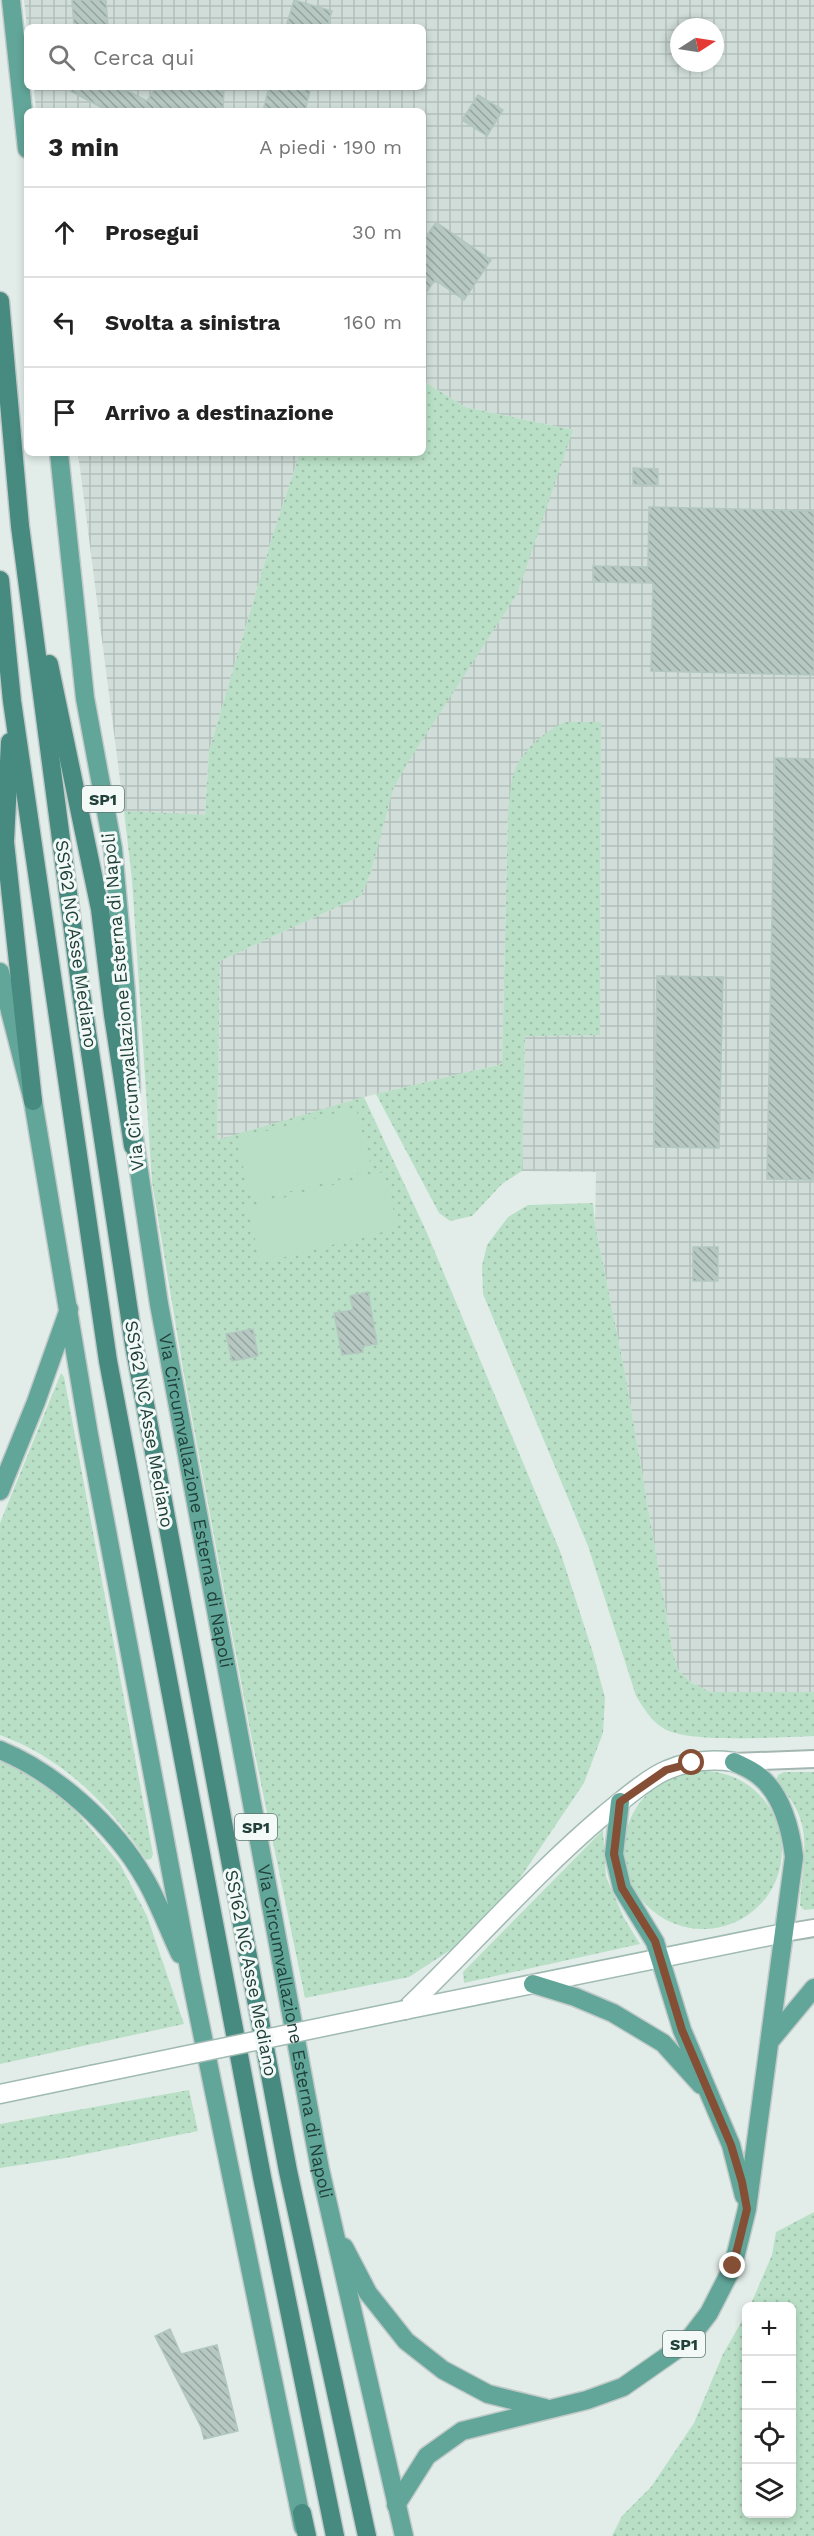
<!DOCTYPE html>
<html lang="it">
<meta charset="utf-8">
<style>
:root{--surface:#fff;--page:#f2f2f2;--text:#222;--muted:#767676;--line:#e0e0e0}
body{margin:0;font-family:"Work Sans",sans-serif;background:var(--page);color:var(--text)}
.controls{position:absolute;right:18px;bottom:18px;display:grid;overflow:hidden;border-radius:9px;box-shadow:0 3px 9px #0003}
.controls button{width:54px;height:54px;display:grid;place-items:center;padding:0;border:0;border-bottom:2px solid var(--line);background:var(--surface);color:var(--text);font:30px sans-serif}
.compass{position:absolute;left:670px;top:18px;width:54px;height:54px;border-radius:50%;background:var(--surface);box-shadow:0 3px 9px #0003;rotate:78deg}
.stop{position:absolute;width:18px;height:18px;margin:-14px;border:4px solid #854f36;border-radius:50%;background:#fff}
.stop.end{background:#854f36;border-color:#fff;box-shadow:0 2px 6px #0008}
.list{margin:0;padding:0;list-style:none}
h2{display:flex;justify-content:space-between;align-items:center;height:78px;margin:0;padding:0 24px;font-size:26px}
h2 small{font-size:20px;font-weight:400;color:var(--muted)}
.list li{display:grid;grid-template-columns:39px 1fr auto;gap:18px;align-items:center;box-sizing:border-box;height:90px;padding:0 24px;border-top:2px solid var(--line)}
.list b{display:block;font-size:22px;white-space:nowrap}
.list em{font-size:20px;font-style:normal;color:var(--muted)}
.icon{flex:none;width:33px;height:33px;fill:none;stroke:currentColor;stroke-width:2;stroke-linecap:round;stroke-linejoin:round}
.map{position:relative;flex:none;width:814px;height:2536px;overflow:hidden}
.search{position:absolute;background:var(--surface);box-shadow:0 3px 9px #0003;left:24px;top:24px;width:402px;height:66px;display:flex;align-items:center;gap:15px;box-sizing:border-box;padding:0 21px;border-radius:9px;color:var(--muted);font-size:22px}
.panel{position:absolute;background:var(--surface);box-shadow:0 3px 9px #0003;left:24px;top:108px;width:402px;height:348px;border-radius:9px}
.map>svg:first-child{display:block}
</style>
<div class="map">
<svg width="814" height="2536" viewBox="0 0 814 2536">
<defs>
<pattern id="industrial-grid" width="8" height="8" patternUnits="userSpaceOnUse" patternTransform="scale(1.5)"><rect width="8" height="8" fill="#d0ddd8"/><path d="M0 4h8M4 0v8" fill="none" stroke="#b2bfba"/></pattern>
<pattern id="grass-dots" width="8" height="8" patternUnits="userSpaceOnUse" patternTransform="scale(1.5)"><rect width="8" height="8" fill="#b9e0c6"/><path d="M2 2h.1M6 6h.1" fill="none" stroke="#9fc1ab" stroke-width="1.8" stroke-linecap="round"/></pattern>
<pattern id="building-back-hatch" width="6" height="6" patternUnits="userSpaceOnUse" patternTransform="scale(1.5)"><rect width="6" height="6" fill="#b7c8c2"/><path d="M-1 5l2 2M0 0l6 6M5-1l2 2" fill="none" stroke="#94a49f"/></pattern>
</defs>
<rect width="100%" height="100%" fill="#e2ede9"/>
<g fill="url(#industrial-grid)" fill-rule="evenodd">
<path d="M24,0H814V1692H710L692,1683L678,1670L673,1653L624,1368L595,1224L596,1172L522,1171L525,1035L600,1034L601,722L508,810L502,1064L364,1097L217,1141L220,961L361,896L371,872L392,789L573,430L465,407L423,381V111H36L34,87H423V27H27ZM679,27H715V63H679Z"/>
<polygon points="78,453 300,453 274,531 209,751 205,815 135,847 124,811"/>
</g>
<g fill="url(#grass-dots)">
<polygon points="423,381 465,407 573,430 517,594 408,762 393,789 371,872 361,896 220,961 217,1140 364,1097 427,1233 560,1551 593,1653 605,1698 603,1733 584,1783 514,1887 452,1949 409,1977 305,1998 251,1735 184,1375 152,1182 132,880 124,811 205,815 209,751 274,531 300,453 423,453"/>
<path d="M565,722H601L600,1035L525,1036L522,1171L502,1184L472,1216L450,1221L439,1213L376,1094L502,1064L508,810C510,799 510,787 513,776C519,752 544,732 565,722Z"/>
<path d="M593,1203L595,1224L624,1368L673,1653L678,1670L692,1683L710,1692H814V1736C782,1737 686,1744 663,1728C651,1721 643,1707 636,1696L588,1546L483,1294L482,1266L487,1245L508,1217L528,1205Z"/>
<path d="M61,1373L64,1377L153,1854L151,1859L146,1860C110,1805 63,1758 0,1735V1523Z"/>
<polygon points="0,1761 23,1770 66,1799 120,1864 147,1916 184,2024 0,2064"/>
<circle cx="703" cy="1850" r="79"/>
<path d="M784,1772H814V1909L804,1910L800,1905C801,1873 812,1837 795,1807C790,1797 783,1789 776,1780L778,1775Z"/>
<polygon points="603,1830 606,1877 624,1918 640,1944 464,1983 463,1972"/>
<polygon points="189,2090 198,2131 66,2158 0,2168 0,2124"/>
<polygon points="814,2212 814,2536 612,2536 622,2516 651,2487 694,2423 723,2354 746,2314 746,2514 792,2514 792,2306 750,2306 772,2255 776,2232"/>
</g>
<g fill="#b9e0c6">
<polygon points="356,1108 372,1170 252,1201 236,1139"/>
<polygon points="384,1172 398,1228 261,1263 247,1207"/>
</g>
<g fill="url(#building-back-hatch)" stroke="#b3c7c1" stroke-width="1.5">
<polygon points="72,0 106,0 108,27 74,27"/>
<polygon points="294,0 332,11 327,27 286,27"/>
<polygon points="63,87 120,87 147,101 156,87 224,87 223,111 108,111"/>
<polygon points="269,87 311,87 305,111 263,111"/>
<polygon points="478,95 503,110 487,136 462,120"/>
<polygon points="436,222 491,260 464,300 435,280 423,297 423,241"/>
<polygon points="633,468 658,469 658,485 633,484"/>
<polygon points="649,507 814,511 814,675 651,671 653,583 593,582 593,566 648,567"/>
<polygon points="775,758 814,759 814,1180 767,1179"/>
<polygon points="657,976 723,977 719,1148 654,1147"/>
<rect x="693" y="1247" width="25" height="34"/>
<polygon points="368,1292 377,1344 362,1346 363,1352 342,1355 334,1313 353,1310 350,1296"/>
<polygon points="253,1329 258,1356 232,1361 226,1334"/>
<polygon points="170,2329 181,2354 217,2345 238,2431 204,2439 201,2427 155,2336"/>
</g>
<g fill="none" stroke-linecap="round" stroke-linejoin="round">
<defs>
<g id="minor">
<polyline points="734,1762 814,1759"/>
<polyline points="784,1933 814,1928"/>
</g>
<g id="secondary">
<path d="M405,2010C472,1946 533,1875 604,1815C620,1802 649,1777 667,1770C688,1761 712,1759 734,1762"/>
<polyline points="405,2010 784,1933"/>
<polyline points="0,2094 91,2075"/>
</g>
<g id="primary">
<polyline points="11,0 27,149"/>
<polyline points="59,453 85,698 113,849 126,994 131,1089"/>
<polyline points="0,972 33,1101 89,1435 191,1979 303,2527"/>
<path id="s1" d="M133,1131L159,1304L320,2169L404,2536"/>
<polyline points="0,1491 36,1402 69,1309"/>
<path d="M0,1750C56,1773 115,1826 145,1879C159,1903 168,1929 180,1954"/>
<polyline points="620,1802 614,1854 622,1888 655,1942 682,2030 731,2145 744,2196"/>
<polyline points="533,1984 575,1997 613,2013 663,2043 701,2085"/>
<polyline points="770,2041 814,1988"/>
<polyline points="344,2247 368,2293 406,2341 443,2370 488,2394 545,2408"/>
<path d="M396,2505L427,2456L462,2431L587,2400L623,2387L686,2343L709,2313L733,2266L747,2209L794,1857C791,1830 782,1794 759,1776C752,1770 742,1766 734,1762"/>
</g>
<g id="trunk">
<polyline points="0,301 20,526 81,992 134,1345 288,2171 367,2536"/>
<polyline points="0,580 12,701 108,1361 262,2177 335,2536"/>
<polyline points="49,664 100,909 113,1015 133,1146"/>
<polyline points="10,742 5,842 33,1101"/>
<polyline points="302,2513 307,2536"/>
</g>
</defs>
<use href="#minor" stroke="#a4b6b1" stroke-width="20"/>
<use href="#secondary" stroke="#9fbab2" stroke-width="21"/>
<use href="#primary" stroke="#c1cac8" stroke-width="21"/>
<use href="#trunk" stroke="#c1cac8" stroke-width="21"/>
<use href="#minor" stroke="#fff" stroke-width="16"/>
<use href="#secondary" stroke="#fff" stroke-width="18"/>
<use href="#primary" stroke="#62a69a" stroke-width="18"/>
<use href="#trunk" stroke="#468a80" stroke-width="18"/>
<defs>
<polyline id="secondary-bridge" points="91,2075 405,2010"/>
</defs>
<use href="#secondary-bridge" stroke="#9fbab2" stroke-width="21" stroke-linecap="butt"/>
<use href="#secondary-bridge" stroke="#fff" stroke-width="18"/>
</g>
<g fill="none" stroke-linecap="round" stroke-linejoin="round">
<polyline stroke="#854f36" stroke-width="8" points="692,1763 666,1770 620,1802 614,1854 622,1888 655,1941 682,2030 731,2145 742,2182 747,2209 733,2266"/>
</g>
<g text-anchor="middle" stroke-width="6" stroke-linejoin="round" paint-order="stroke">
<g fill="#f2f9f6" stroke="#5f7872" stroke-width="1.5">
<rect x="82" y="786" width="42" height="26" rx="4.5"/>
<rect x="235" y="1814" width="42" height="26" rx="4.5"/>
<rect x="663" y="2331" width="42" height="26" rx="4.5"/>
</g>
<g font-size="16" font-weight="bold" fill="#204039">
<text x="103" y="805">SP1</text>
<text x="256" y="1833">SP1</text>
<text x="684" y="2350">SP1</text>
</g>
<g font-size="18" fill="#204039" stroke="#f2f9f6">
<text transform="translate(76 944) rotate(82)" y="6">SS162 NC Asse Mediano</text>
<text transform="translate(123 1002) rotate(-95)" y="6">Via Circumvallazione Esterna di Napoli</text>
<text transform="translate(149 1424) rotate(80)" y="6">SS162 NC Asse Mediano</text>
<text dy="6" stroke="none"><textPath href="#s1" startOffset="375">Via Circumvallazione Esterna di Napoli</textPath></text>
<text transform="translate(251 1973) rotate(79)" y="6">SS162 NC Asse Mediano</text>
<text dy="6" stroke="none"><textPath href="#s1" startOffset="915">Via Circumvallazione Esterna di Napoli</textPath></text>
</g>
</g>
</svg>
<div class="controls">
<button>+</button>
<button>−</button>
<button><svg class="icon" aria-label="locate" viewBox="0 0 24 24"><circle cx="12" cy="12" r="6"/><path d="M12 2v4M12 18v4M2 12h4M18 12h4"/></svg></button>
<button><svg class="icon" aria-label="layers" viewBox="0 0 24 24"><path d="M12 4l9 5-9 5-9-5zM3 14l9 5 9-5"/></svg></button>
</div>
<svg class="compass" viewBox="-18 -18 36 36"><path d="M0-13l5 13h-10z" fill="#e53935"/><path d="M0 13l5-13h-10z" fill="#767676"/></svg>
<div class="stop" style="left:692px;top:1763px"></div>
<div class="stop end" style="left:733px;top:2266px"></div>
<div class="search"><svg class="icon" aria-label="search" viewBox="0 0 24 24"><circle cx="10" cy="10" r="6"/><path d="M15 15l6 6"/></svg>Cerca qui</div>
<section class="panel">
<h2>3 min<small>A piedi · 190 m</small></h2>
<ul class="list">
<li><svg class="icon" aria-label="ahead" viewBox="0 0 24 24"><path d="M12 20V5M6 11l6-6 6 6"/></svg><div><b>Prosegui</b></div><em>30 m</em></li>
<li><svg class="icon" aria-label="left" viewBox="0 0 24 24"><path d="M17 20v-9H6M10 6l-5 5 5 5"/></svg><div><b>Svolta a sinistra</b></div><em>160 m</em></li>
<li><svg class="icon" aria-label="arrive" viewBox="0 0 24 24"><path d="M6 21V4h12l-3 4 3 4H6"/></svg><div><b>Arrivo a destinazione</b></div></li>
</ul>
</section>
</div>
